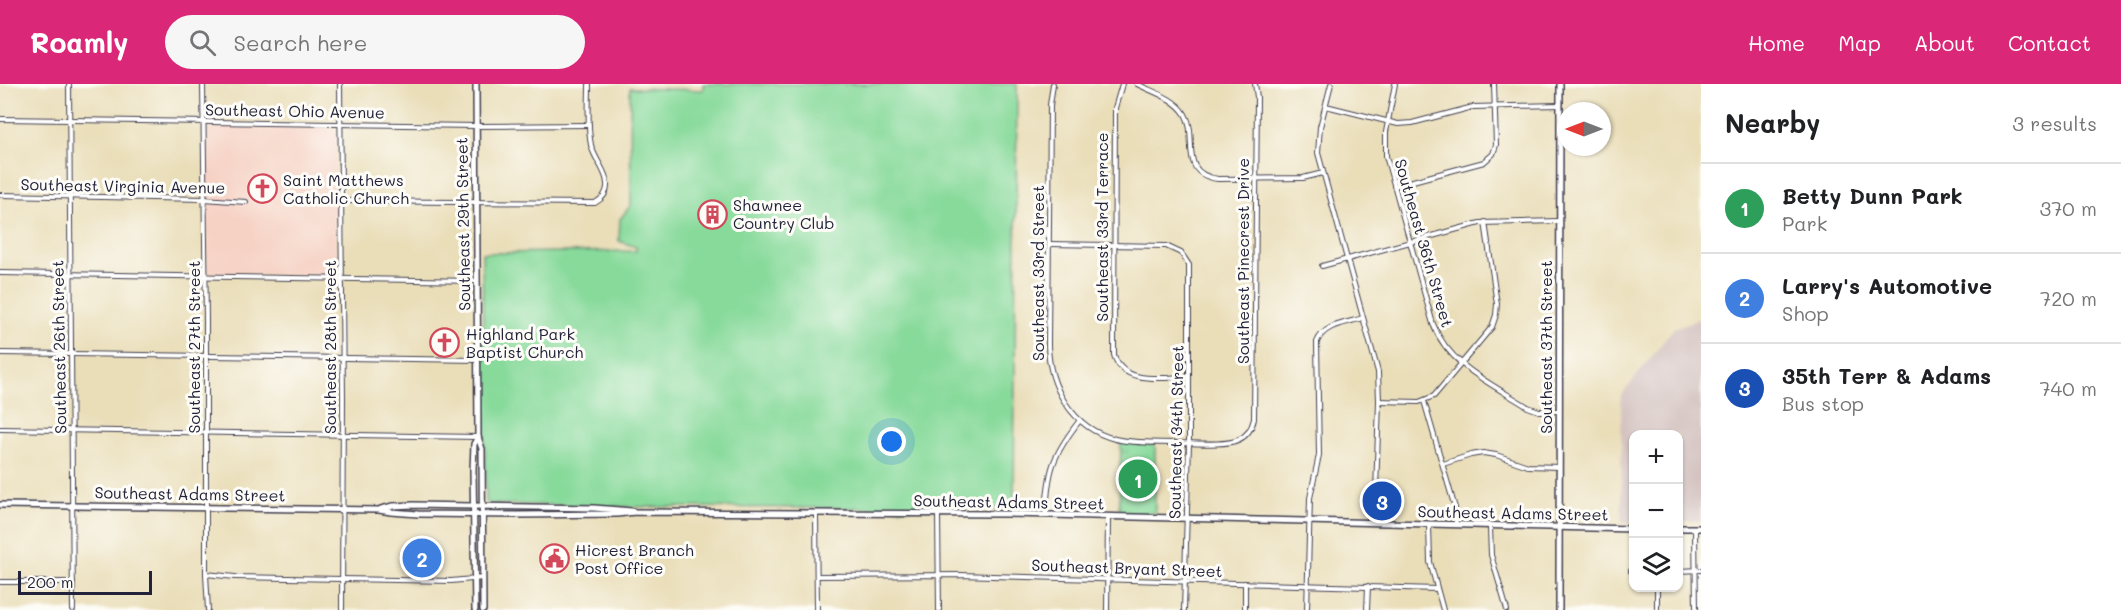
<!DOCTYPE html>
<meta charset="utf-8">
<style>
:root{--surface:#fff;--page:#f6f6f6;--text:#202124;--muted:#757577;--line:#e0e0e0;--accent:#db2777}
body{margin:0;font-family:Mali,sans-serif;background:var(--page);color:var(--text)}
.controls{position:absolute;right:18px;bottom:18px;display:grid;overflow:hidden;border-radius:12px;box-shadow:0 2px 4px #0004}
.controls button{width:54px;height:54px;display:grid;place-items:center;padding:0;border:0;border-bottom:2px solid var(--line);background:var(--surface);color:var(--text);font:30px sans-serif}
.compass{position:absolute;left:1557px;top:18px;width:54px;height:54px;border-radius:50%;background:var(--surface);box-shadow:0 2px 4px #0004;rotate:270deg}
.scale{position:absolute;left:18px;bottom:15px;width:134px;box-sizing:border-box;padding-left:6px;border:3px solid #22223b;border-top:0;font-size:16px;line-height:21px;white-space:nowrap;color:#22223b;-webkit-text-stroke:4px #fdfcf7;paint-order:stroke}
.you{position:absolute;left:892px;top:358px;width:21px;height:21px;margin:-15px;border:4px solid #fff;border-radius:50%;background:#1a73e8;box-shadow:0 0 0 9px #1a73e833}
.badge{display:grid;place-items:center;width:39px;height:39px;border-radius:50%;background:var(--accent);color:#fff;font-size:20px;font-weight:700}
.pin{position:absolute;translate:-50% -50%;border:3px solid #fff;box-shadow:0 2px 6px #0006}
.list{margin:0;padding:0;list-style:none}
h2{display:flex;justify-content:space-between;align-items:center;height:78px;margin:0;padding:0 24px;font-size:26px}
h2 small{font-size:20px;font-weight:400;color:var(--muted)}
.list li{display:grid;grid-template-columns:39px 1fr auto;gap:18px;align-items:center;box-sizing:border-box;height:90px;padding:0 24px;border-top:2px solid var(--line)}
.list b{display:block;font-size:22px;white-space:nowrap}
.list p{margin:0;font-size:20px;white-space:nowrap;color:var(--muted)}
.list em{font-size:20px;font-style:normal;color:var(--muted)}
.icon{flex:none;width:33px;height:33px;fill:none;stroke:currentColor;stroke-width:2;stroke-linecap:round;stroke-linejoin:round}
.map{position:relative;flex:none;width:1701px;height:526px;overflow:hidden}
header{display:flex;align-items:center;gap:36px;box-sizing:border-box;height:84px;padding:0 30px;background:var(--accent);color:#fff}
header strong{font-size:28px}
nav{display:flex;gap:33px;margin-inline-start:auto;font-size:21px}
.search{width:420px;height:54px;background:var(--page);display:flex;align-items:center;gap:15px;box-sizing:border-box;padding:0 21px;border-radius:33px;color:var(--muted);font-size:22px}
main{display:flex}
aside{flex:1;background:var(--surface)}
.map>svg:first-child{display:block}
</style>
<header>
<strong>Roamly</strong>
<div class="search"><svg class="icon" aria-label="search" viewBox="0 0 24 24"><circle cx="10" cy="10" r="6"/><path d="M15 15l6 6"/></svg>Search here</div>
<nav><a>Home</a><a>Map</a><a>About</a><a>Contact</a></nav>
</header>
<main>
<div class="map">
<svg width="1701" height="526" viewBox="0 0 1701 526">
<defs>
<pattern id="park-tufts" width="24" height="20" patternUnits="userSpaceOnUse" patternTransform="scale(1.5)"><rect width="24" height="20" fill="#88da9b"/><path d="M3 7l-1-3M5 7V3M7 7l1-3M15 17l-1-3M17 17v-4M19 17l1-3" fill="none" stroke="#75bb86"/></pattern>
</defs>
<rect width="100%" height="100%" fill="#fdfcf7"/>
<filter id="ink" filterUnits="userSpaceOnUse"><feTurbulence type="fractalNoise" baseFrequency=".0167" numOctaves="2"/><feDisplacementMap in="SourceGraphic" scale="12" xChannelSelector="R" yChannelSelector="G"/><feConvolveMatrix kernelMatrix="1 2 1 2 8 2 1 2 1" color-interpolation-filters="sRGB"/></filter>
<filter id="wash" filterUnits="userSpaceOnUse"><feTurbulence type="fractalNoise" baseFrequency=".008" numOctaves="4" result="noise"/><feDisplacementMap in="SourceGraphic" scale="24" xChannelSelector="R" yChannelSelector="G"/><feGaussianBlur stdDeviation="1.35" result="paint"/><feColorMatrix in="noise" values="0 0 0 0 0 0 0 0 0 0 0 0 0 0 0 0 0 1.4 0 .05"/><feComposite in="paint" operator="in"/></filter>
<g filter="url(#wash)">
<rect width="100%" height="100%" fill="#eadeb9"/>
<polygon fill="#f6d2c4" points="211,41 336,44 337,190 333,192 209,190 207,184 207,44"/>
<polygon fill="#d1bfbe" points="1701,234 1701,437 1679,437 1678,350 1634,350 1633,438 1622,438 1621,312 1674,244"/>
<polygon fill="#88da9b" stroke="#557e6b" stroke-width="1.5" points="703,0 1017,0 1014,425 646,423 489,420 486,417 482,169 636,167 636,163 619,157 620,135 631,121 630,4 703,6"/>
<polygon fill="url(#park-tufts)" stroke="#557e6b" stroke-width="1.5" points="1121,359 1155,361 1155,429 1119,429"/>
</g>
<g filter="url(#ink)">
<g fill="none" stroke-linecap="round" stroke-linejoin="round">
<defs>
<g id="minor">
<polyline points="69,0 73,526"/>
<polyline points="203,0 206,236 206,490 208,526"/>
<polyline points="340,0 343,314 342,526"/>
<path d="M1053,0L1050,21L1048,261C1049,303 1072,344 1115,355C1135,360 1158,358 1179,359C1195,359 1225,362 1238,356C1247,352 1252,344 1254,335L1257,13L1255,0"/>
<path d="M1122,0L1115,24L1114,271C1123,302 1164,293 1189,293"/>
<path d="M1137,0C1153,8 1175,14 1185,30C1199,53 1177,90 1218,95L1303,94L1323,89"/>
<polyline points="1331,0 1320,43 1318,69 1378,288 1379,317 1375,439"/>
<path d="M1395,0L1386,48V72L1433,240C1449,282 1492,300 1528,323L1539,327H1559"/>
<polyline points="1326,22 1398,40 1412,39 1473,23 1560,21"/>
<polyline points="0,35 476,42 589,41"/>
<polyline points="1394,102 1484,78 1493,70 1496,61 1494,0"/>
<polyline points="0,111 204,115 246,118"/>
<path d="M341,117L595,119C602,115 608,109 607,100C607,87 594,75 591,61C587,42 589,20 589,0"/>
<polyline points="1049,160 1166,162 1181,169 1189,181 1189,359 1184,526"/>
<polyline points="1322,182 1480,139 1560,137"/>
<polyline points="0,189 477,197"/>
<polyline points="0,269 478,276"/>
<polyline points="1379,317 1419,318 1434,312 1492,243 1496,231 1497,220 1485,138"/>
<polyline points="1424,317 1455,424 1456,441"/>
<polyline points="0,345 478,353"/>
<polyline points="1443,380 1471,371 1483,369 1496,371 1528,382 1559,383"/>
<polyline points="816,429 817,526"/>
<polyline points="938,430 939,526"/>
<path d="M1046,431C1048,386 1052,372 1080,336"/>
<polyline points="1429,441 1430,478 1443,526"/>
<polyline points="1490,443 1491,471 1507,526"/>
<polyline points="1695,444 1696,526"/>
<polyline points="1631,487 1634,487"/>
<polyline points="1678,487 1701,486"/>
<polyline points="206,490 235,493 451,497 483,494"/>
<polyline points="817,492 960,491 1437,505"/>
<polyline points="0,498 73,498"/>
<polyline points="1657,504 1657,526"/>
<polyline points="1107,526 1108,433"/>
<polyline points="1245,526 1245,499"/>
<path d="M1307,526L1310,414L1319,371L1317,258C1324,240 1347,239 1363,234"/>
<polyline points="1367,526 1368,502"/>
</g>
<g id="secondary">
<polyline points="476,0 478,353 482,365 483,526"/>
<polyline points="0,421 379,426 391,428 418,430 517,431 617,430 635,428 1008,430 1634,445"/>
<polyline points="381,425 393,422 413,421 594,424 632,427"/>
<polyline points="1678,444 1701,444"/>
<polyline points="475,526 473,386 474,360 478,353"/>
<polyline points="1559,526 1560,0"/>
</g>
</defs>
<use href="#minor" stroke="#403e4e" stroke-width="6"/>
<use href="#secondary" stroke="#403e4e" stroke-width="8"/>
<use href="#minor" stroke="#fff" stroke-width="4"/>
<use href="#secondary" stroke="#fff" stroke-width="5"/>
</g>
</g>
<defs>
<symbol id="church-ring" viewBox="-11 -11 22 22"><circle r="9.5" fill="#fdfcf7" stroke="#d1495b" stroke-width="1.5"/><path d="M-1.2-6h2.4v3.5h3.3v2.4h-3.3V6h-2.4V-.1h-3.3v-2.4h3.3Z" fill="#d1495b"/></symbol>
<symbol id="building-ring" viewBox="-11 -11 22 22"><circle r="9.5" fill="#fdfcf7" stroke="#d1495b" stroke-width="1.5"/><path d="M-4-6H4V6H1V3H-1V6H-4ZM-2.5-4.3h1.7v1.8h-1.7ZM.8-4.3h1.7v1.8H.8ZM-2.5-1h1.7V.8h-1.7ZM.8-1h1.7V.8H.8Z" fill="#d1495b"/></symbol>
<symbol id="civic-ring" viewBox="-11 -11 22 22"><circle r="9.5" fill="#fdfcf7" stroke="#d1495b" stroke-width="1.5"/><path d="M-.6-6.5H3V-4.5H.6V-3L4-1V1h2V6H-6V1h2V-1L-.6-3ZM-1.2 2.5V6h2.4V2.5Z" fill="#d1495b"/></symbol>
</defs>
<g fill-rule="evenodd">
<use href="#church-ring" x="246" y="88" width="33" height="33"/>
<use href="#building-ring" x="696" y="114" width="33" height="33"/>
<use href="#church-ring" x="428" y="242" width="33" height="33"/>
<use href="#civic-ring" x="538" y="458" width="33" height="33"/>
</g>
<g text-anchor="middle" stroke-width="6" stroke-linejoin="round" paint-order="stroke">
<g font-size="16" fill="#22223b" stroke="#fdfcf7">
<text transform="translate(295 27) rotate(1)" y="6">Southeast Ohio Avenue</text>
<text transform="translate(123 102) rotate(1)" y="6">Southeast Virginia Avenue</text>
<text transform="translate(463 140) rotate(-91)" y="6">Southeast 29th Street</text>
<text transform="translate(1102 143) rotate(-90)" y="6">Southeast 33rd Terrace</text>
<text transform="translate(1424 159) rotate(74)" y="6">Southeast 36th Street</text>
<text transform="translate(1243 177) rotate(-90)" y="6">Southeast Pinecrest Drive</text>
<text transform="translate(1038 189) rotate(-90)" y="6">Southeast 33rd Street</text>
<text transform="translate(59 263) rotate(-91)" y="6">Southeast 26th Street</text>
<text transform="translate(194 263) rotate(-90)" y="6">Southeast 27th Street</text>
<text transform="translate(330 263) rotate(-90)" y="6">Southeast 28th Street</text>
<text transform="translate(1546 263) rotate(-90)" y="6">Southeast 37th Street</text>
<text transform="translate(1176 348) rotate(-89)" y="6">Southeast 34th Street</text>
<text transform="translate(190 410) rotate(1)" y="6">Southeast Adams Street</text>
<text transform="translate(1009 418) rotate(1)" y="6">Southeast Adams Street</text>
<text transform="translate(1513 429) rotate(1)" y="6">Southeast Adams Street</text>
<text transform="translate(1127 484) rotate(2)" y="6">Southeast Bryant Street</text>
</g>
<g font-size="16" fill="#22223b" stroke="#fdfcf7" text-anchor="start">
<text x="283" y="102">Saint Matthews<tspan x="283" dy="18">Catholic Church</tspan></text>
<text x="733" y="127">Shawnee<tspan x="733" dy="18">Country Club</tspan></text>
<text x="466" y="256">Highland Park<tspan x="466" dy="18">Baptist Church</tspan></text>
<text x="575" y="472">Hicrest Branch<tspan x="575" dy="18">Post Office</tspan></text>
</g>
</g>
</svg>
<div class="controls">
<button>+</button>
<button>−</button>
<button><svg class="icon" aria-label="layers" viewBox="0 0 24 24"><path d="M12 4l9 5-9 5-9-5zM3 14l9 5 9-5"/></svg></button>
</div>
<svg class="compass" viewBox="-18 -18 36 36"><path d="M0-13l5 13h-10z" fill="#e53935"/><path d="M0 13l5-13h-10z" fill="#757577"/></svg>
<div class="scale">200 m</div>
<div class="you"></div>
<div class="pin badge" style="left:1138px;top:395px;background:#2e9e5b">1</div>
<div class="pin badge" style="left:422px;top:474px;background:#3f7fe0">2</div>
<div class="pin badge" style="left:1382px;top:417px;background:#1a4fb4">3</div>
</div>
<aside>
<h2>Nearby<small>3 results</small></h2>
<ul class="list">
<li><span class="badge" style="background:#2e9e5b">1</span><div><b>Betty Dunn Park</b><p>Park</p></div><em>370 m</em></li>
<li><span class="badge" style="background:#3f7fe0">2</span><div><b>Larry's Automotive</b><p>Shop</p></div><em>720 m</em></li>
<li><span class="badge" style="background:#1a4fb4">3</span><div><b>35th Terr &amp; Adams</b><p>Bus stop</p></div><em>740 m</em></li>
</ul>
</aside>
</main>
